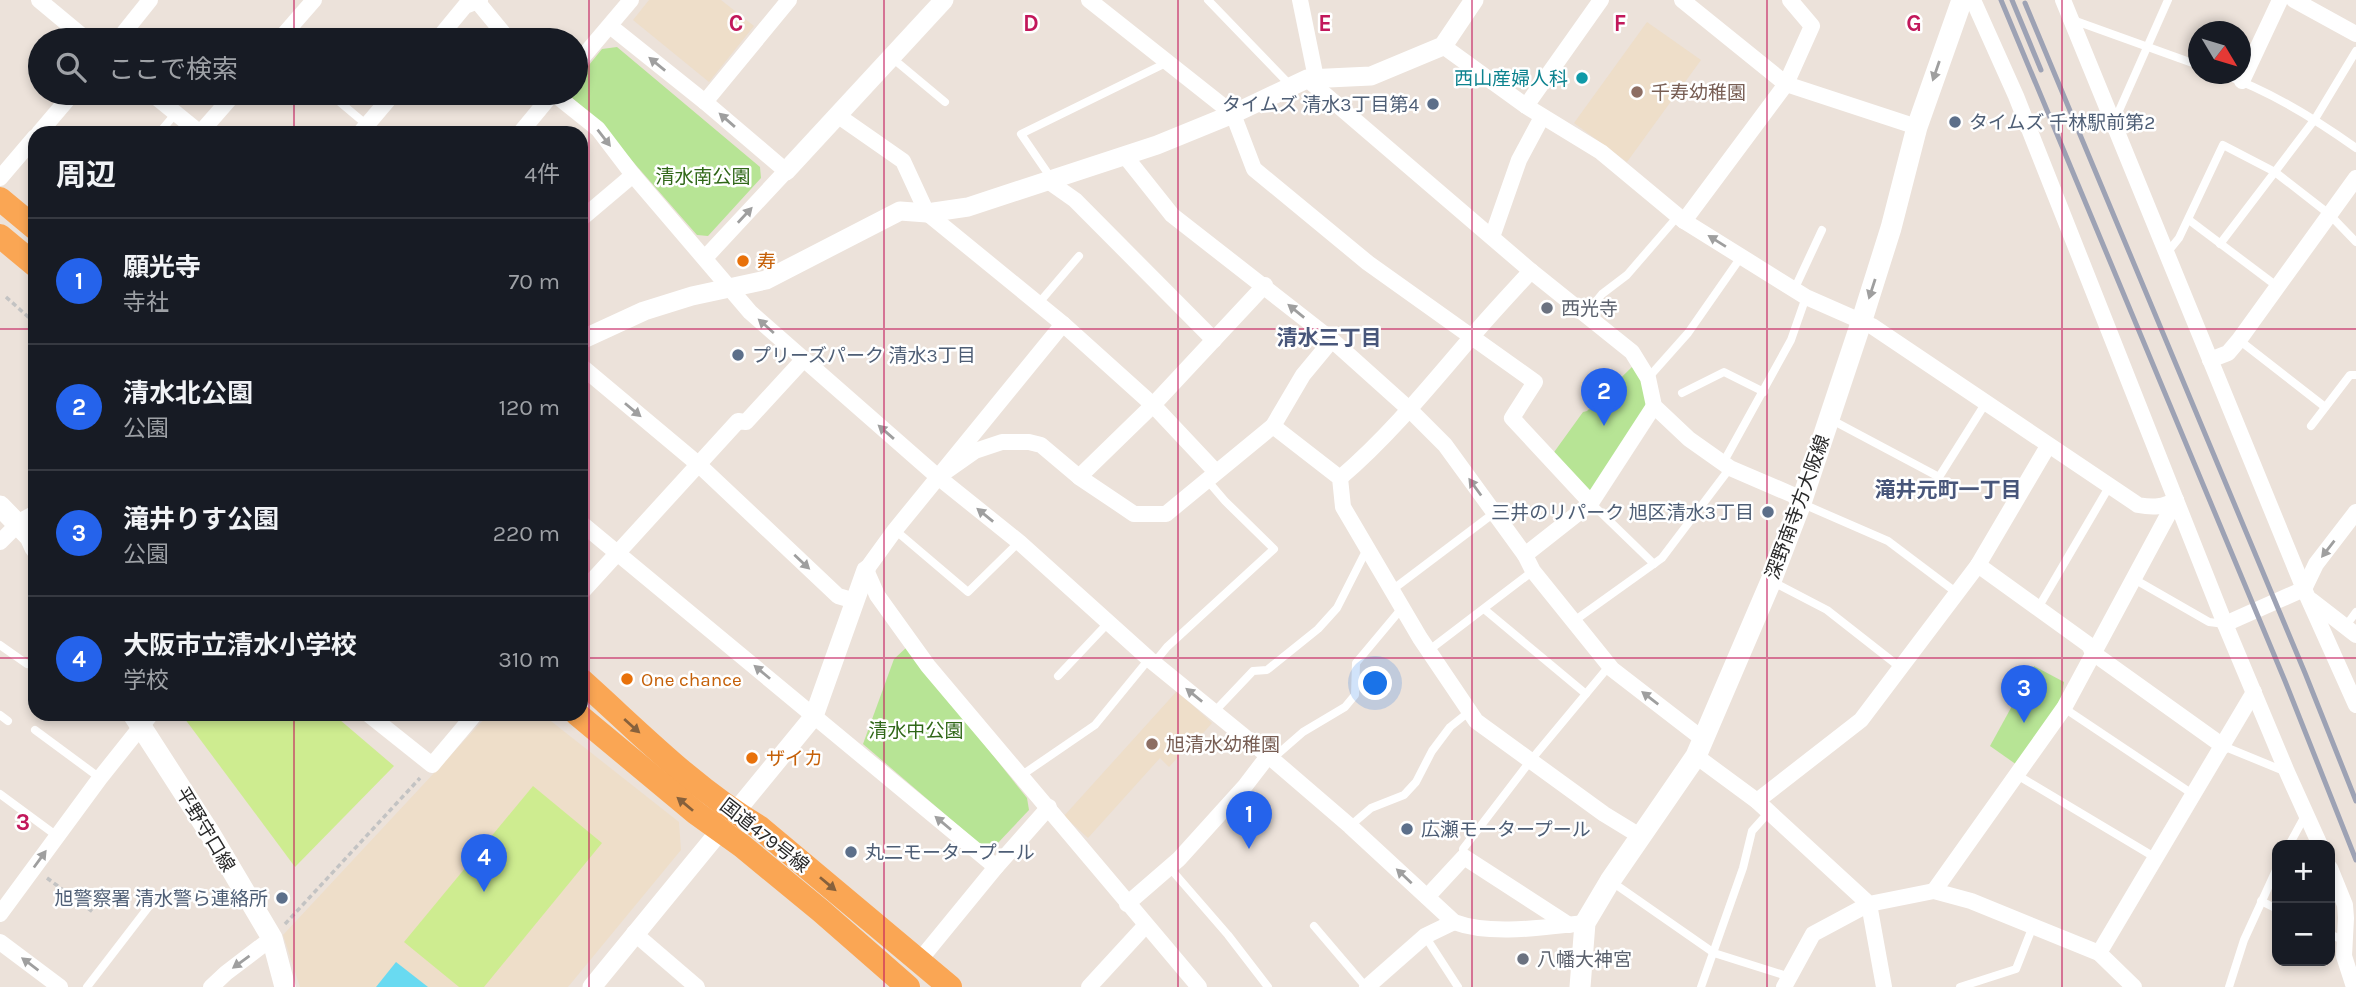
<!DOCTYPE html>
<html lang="ja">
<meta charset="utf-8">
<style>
:root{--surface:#171b24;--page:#242831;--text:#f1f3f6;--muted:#9ea1a6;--line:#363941;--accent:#2563eb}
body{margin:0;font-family:Karla,"Noto Sans JP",sans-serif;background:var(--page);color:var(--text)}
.controls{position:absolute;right:21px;bottom:21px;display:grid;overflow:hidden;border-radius:14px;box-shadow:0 4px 10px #0003}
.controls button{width:63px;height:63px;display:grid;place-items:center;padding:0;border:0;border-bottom:2px solid var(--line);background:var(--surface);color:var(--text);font:35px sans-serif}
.compass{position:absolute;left:2188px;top:21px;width:63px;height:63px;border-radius:50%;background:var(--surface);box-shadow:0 4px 10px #0003;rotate:128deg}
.you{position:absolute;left:1376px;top:684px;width:24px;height:24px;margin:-18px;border:5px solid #fff;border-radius:50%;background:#1a73e8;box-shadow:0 0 0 10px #1a73e833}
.badge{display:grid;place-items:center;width:46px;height:46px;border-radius:50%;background:var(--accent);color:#fff;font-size:23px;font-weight:700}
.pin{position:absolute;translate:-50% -58px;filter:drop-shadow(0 2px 4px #0008)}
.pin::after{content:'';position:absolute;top:37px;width:24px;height:21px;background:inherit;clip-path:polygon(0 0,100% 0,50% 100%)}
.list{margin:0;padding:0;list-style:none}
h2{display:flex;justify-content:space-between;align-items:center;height:91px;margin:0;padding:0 28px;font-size:30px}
h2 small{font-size:23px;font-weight:400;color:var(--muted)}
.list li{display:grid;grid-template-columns:46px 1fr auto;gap:21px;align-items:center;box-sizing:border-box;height:126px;padding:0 28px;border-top:2px solid var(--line)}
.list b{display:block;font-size:26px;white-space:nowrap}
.list p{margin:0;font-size:23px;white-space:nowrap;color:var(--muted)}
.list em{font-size:23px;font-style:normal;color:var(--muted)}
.icon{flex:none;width:38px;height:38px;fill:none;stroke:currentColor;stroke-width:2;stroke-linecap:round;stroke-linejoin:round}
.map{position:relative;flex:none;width:2356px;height:987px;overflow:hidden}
.search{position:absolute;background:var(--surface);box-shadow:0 4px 10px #0003;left:28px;top:28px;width:560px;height:77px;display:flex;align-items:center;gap:18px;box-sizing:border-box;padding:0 24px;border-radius:38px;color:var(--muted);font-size:26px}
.panel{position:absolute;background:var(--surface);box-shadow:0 4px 10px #0003;left:28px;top:126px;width:560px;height:595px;border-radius:21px}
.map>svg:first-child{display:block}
</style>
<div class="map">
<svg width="2356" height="987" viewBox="0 0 2356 987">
<rect width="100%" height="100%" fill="#ece2da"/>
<g fill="#eedec9">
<polygon points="649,0 721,0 754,26 709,82 633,20"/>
<polygon points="1647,22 1701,60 1627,162 1574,123"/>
<polygon points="1177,691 1212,723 1191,747 1189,745 1169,767 1160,758 1088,838 1064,816"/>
<polygon points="489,714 542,714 679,822 681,850 568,987 300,987 283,935"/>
</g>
<g fill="#b7e495">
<polygon points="617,47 760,167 761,178 708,236 697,235 600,124 572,98 570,93 576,93 576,81 602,49"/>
<polygon points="1634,365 1642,377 1649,408 1593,491 1588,492 1552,455 1583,412 1587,411"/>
<polygon points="907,647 1027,798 1029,810 996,845 982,846 863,744 894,659"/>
<polygon points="2034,666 2064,682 2061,700 2017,765 1990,746"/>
</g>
<g fill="#ceec90">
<polygon points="333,714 394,766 295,867 182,715"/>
<polygon points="533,786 602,843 484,987 459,987 404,942"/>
</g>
<polygon fill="#69daf1" points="396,962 428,987 376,987"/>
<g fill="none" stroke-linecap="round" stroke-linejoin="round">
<g stroke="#c3c3c3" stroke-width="3.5" stroke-dasharray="5 3.5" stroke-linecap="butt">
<polyline points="6,297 35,323"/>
<polyline points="47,878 93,912"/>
<polyline points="285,924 420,778"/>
</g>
<g stroke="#fff" stroke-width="8">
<polyline points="1208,0 1291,86"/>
<polyline points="2073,20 2198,65"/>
<polyline points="891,57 945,102"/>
<path d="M2222,74C2270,91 2314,118 2356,148"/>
<polyline points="336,99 367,125"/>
<polyline points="2114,122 2168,0"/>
<polyline points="159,133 176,113"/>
<polyline points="1051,178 1021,134 1168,62"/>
<polyline points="2189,220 2278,287"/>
<polyline points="2220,244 2315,119 2356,51"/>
<polyline points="2166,254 2179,238 2223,145 2275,172 2329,214 2356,242"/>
<polyline points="1794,290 1822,230"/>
<polyline points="1038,304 1079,256"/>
<polyline points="1585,315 1602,294 1627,275 1678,216"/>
<polyline points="2239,340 2325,407"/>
<polyline points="1648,378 1688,333 1741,257"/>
<polyline points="1682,393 1724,372 1764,392"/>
<polyline points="1830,419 1939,477 1985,404"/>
<polyline points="2311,426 2350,375 2356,375"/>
<polyline points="1723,463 1791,340 1806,297"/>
<polyline points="1591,503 1654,564"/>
<polyline points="1803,504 1888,541 1957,593"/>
<polyline points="895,530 968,592 1019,542"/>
<polyline points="2134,579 2209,622 2225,624"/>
<polyline points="1773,582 1827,610 1901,668"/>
<polyline points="1392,590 1494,513"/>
<polyline points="2038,608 2109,487"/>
<polyline points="1484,609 1586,694"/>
<polyline points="1574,621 1662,558 1730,468"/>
<polyline points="2345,627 2356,612"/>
<polyline points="0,645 27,664"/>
<polyline points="1428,651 1533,571"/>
<polyline points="1154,663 1167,647 1274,549 1225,501 1207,480"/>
<polyline points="1058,676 1108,623"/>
<polyline points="2064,708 2194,795"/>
<polyline points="1215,711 1253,671 1267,670 1318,629 1337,608 1367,549"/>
<polyline points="0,715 8,721"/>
<polyline points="35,730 100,778"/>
<polyline points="2223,746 2284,771"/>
<polyline points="1272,759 1303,732 1345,707 1355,695 1356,663 1402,608"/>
<polyline points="1022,775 1095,725 1149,659"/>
<polyline points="2017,775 2156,858"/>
<polyline points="0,794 57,836"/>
<polyline points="1350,826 1371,808 1404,795 1416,782 1432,751 1450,727 1470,711"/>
<polyline points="2289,845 2306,814"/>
<polyline points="1464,857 1463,849 1531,760 1610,665"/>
<polyline points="1169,867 1228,935 1268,987"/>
<polyline points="1612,882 1714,953 1790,977"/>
<polyline points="2261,901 2277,909"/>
<polyline points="1314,926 1366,987"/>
<polyline points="2330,934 2344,941"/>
<polyline points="1425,936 1458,987"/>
<polyline points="87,987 150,905"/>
<polyline points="1701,987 1743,868 1752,831 1769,812"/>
<polyline points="1960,987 2016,969 2033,926"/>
<polyline points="2229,987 2244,940 2277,868"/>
</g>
<g stroke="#fff" stroke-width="16">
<polyline points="39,0 87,40"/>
<polyline points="476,0 509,40"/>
<polyline points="1089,0 1233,114 1254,169 1368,263 1535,382 1512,418 1591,503 1525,555"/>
<polyline points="1300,0 1316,78"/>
<polyline points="1682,0 1786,84 1917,127"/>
<polyline points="1973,0 2016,96 2225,624 2287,772 2320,845"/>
<polyline points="2063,0 2304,589 2356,705"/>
<polyline points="2294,0 2356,34"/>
<polyline points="610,26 705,102 786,171 705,258"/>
<polyline points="118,40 150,0"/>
<polyline points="279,40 314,0"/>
<polyline points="437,40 465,6 480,0"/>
<path d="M1443,46L1526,106L1601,152L1684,221L1806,297L1872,326L2138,505C2154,508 2163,507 2176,500"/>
<polyline points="576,65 631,0"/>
<polyline points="1307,79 1531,271 1632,352 1648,378 1654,406 1689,439 1730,468 1793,495 1801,503"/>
<polyline points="2242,81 2280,0"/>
<polyline points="151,93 200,133"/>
<path d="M553,93L598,129L633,175L750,312L938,477L1019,542L1149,659L1272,759L1350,826L1454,922C1491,936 1545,927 1585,923"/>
<polyline points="705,102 789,0"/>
<polyline points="1526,106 1601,0"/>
<polyline points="837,115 903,161 927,213 1063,324 1153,405 1079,477"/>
<polyline points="39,133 73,93"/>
<polyline points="200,133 235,93"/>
<polyline points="360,133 394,93"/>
<polyline points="520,133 553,93"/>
<polyline points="1125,156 1172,215 1332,340 1410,410 1445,445 1525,555 1533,571 1612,669 1704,740"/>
<polyline points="0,178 35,137"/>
<polyline points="1048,181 1075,200 1214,340"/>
<polyline points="581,219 633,175"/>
<polyline points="1684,221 1786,84 1812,26 1790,0"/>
<polyline points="1492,237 1519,160 1542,117"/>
<polyline points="1063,324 895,530 866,570 877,595 928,666 1199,987"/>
<polyline points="2210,360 2228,353 2239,340 2356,178"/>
<polyline points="581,366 698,464 838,596 855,601"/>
<polyline points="1273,426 1303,375 1332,340"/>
<polyline points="1216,472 1153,405 1265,285"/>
<polyline points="938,477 975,451 1002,442 1029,442 1041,445 1079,477 1134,514 1166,514 1273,426 1340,478 1343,507 1420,638 1476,721 1604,814 1640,836"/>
<path d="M1340,478C1388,437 1428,388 1469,340C1489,316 1510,294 1531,271"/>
<polyline points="1591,503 1654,406"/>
<polyline points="581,523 996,867"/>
<polyline points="0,542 18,524"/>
<polyline points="1978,565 2089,645 2093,653 2223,746"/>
<polyline points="581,593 738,421 746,422 803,360"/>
<polyline points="2311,600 2356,635"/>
<polyline points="2225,624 2304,589 2316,564 2356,512"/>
<polyline points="368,714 432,765 475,714"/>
<polyline points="1696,756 1757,801 1869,904 1934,891 1971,901 2099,953 2134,987"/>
<polyline points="1757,801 1861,720 1978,565 2048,446"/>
<polyline points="2330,868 2345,905 2346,918 2344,956 2354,987"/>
<polyline points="1934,891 2064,708 2176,500"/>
<polyline points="1427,897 1464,857 1569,925"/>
<polyline points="1127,904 1179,859 1245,786 1268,756"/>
<polyline points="0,914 100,778 151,714"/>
<polyline points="634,933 697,987"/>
<polyline points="0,942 60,987"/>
<polyline points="2099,953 2254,692"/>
<polyline points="919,961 996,867 1049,807"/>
<polyline points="211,987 226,973 272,938"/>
<polyline points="1089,987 1146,925"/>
<polyline points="1367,987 1425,936 1454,922"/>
<polyline points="1784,987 1813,934 1869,904 1884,987"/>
</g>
<g stroke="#fff" stroke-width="19">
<polyline points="786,171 944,0"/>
<polyline points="581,340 644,311 692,296 766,280 900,211 927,213 968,207 1157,145 1233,114 1307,79 1371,76 1443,46 1474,0"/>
<polyline points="18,524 35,515"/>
<polyline points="592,987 814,716 866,570"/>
</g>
<g stroke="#fff" stroke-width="21">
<polyline points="0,506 30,537 35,548"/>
<polyline points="133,714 211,835 272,938 285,987"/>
<polyline points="1580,987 1585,923 1610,881 1696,756 1771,581 1801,503 1861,323 1891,228 1917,127 1962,0"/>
</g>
<g stroke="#faa654" stroke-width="24">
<polyline points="0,199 35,228"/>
<polyline points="0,236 35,265"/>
<path d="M581,680C637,730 694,789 759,827L950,987"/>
<polyline points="577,714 696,813 742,846 821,911 908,987"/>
</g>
<g stroke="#9da2b4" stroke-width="5">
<polyline points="2001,0 2285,681 2356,860"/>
<polyline points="2012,0 2041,70"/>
<polyline points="2025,3 2305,673 2356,801"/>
</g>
</g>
<defs><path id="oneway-solid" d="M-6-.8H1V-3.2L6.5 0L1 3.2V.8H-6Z" transform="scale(1.75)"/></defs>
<g fill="#9f9f9f">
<use href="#oneway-solid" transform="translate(657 64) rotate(-141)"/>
<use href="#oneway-solid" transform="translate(1936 71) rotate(109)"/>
<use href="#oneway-solid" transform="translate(727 120) rotate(-139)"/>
<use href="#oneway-solid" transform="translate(604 138) rotate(52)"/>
<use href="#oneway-solid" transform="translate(745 215) rotate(-47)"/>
<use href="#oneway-solid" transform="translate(1717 241) rotate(-148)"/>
<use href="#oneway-solid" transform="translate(1872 289) rotate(108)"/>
<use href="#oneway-solid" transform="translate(1296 311) rotate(-141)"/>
<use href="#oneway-solid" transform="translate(766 326) rotate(-138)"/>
<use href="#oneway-solid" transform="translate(633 410) rotate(40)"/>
<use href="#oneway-solid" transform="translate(886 432) rotate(-139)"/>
<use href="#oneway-solid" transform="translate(1475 487) rotate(-126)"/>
<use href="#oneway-solid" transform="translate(985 515) rotate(-141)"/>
<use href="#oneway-solid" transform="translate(2328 549) rotate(128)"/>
<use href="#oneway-solid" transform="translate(802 562) rotate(43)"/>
<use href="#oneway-solid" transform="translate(762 672) rotate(-140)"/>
<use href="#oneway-solid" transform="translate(1194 695) rotate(-141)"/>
<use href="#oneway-solid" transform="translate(1650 698) rotate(-142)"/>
<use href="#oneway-solid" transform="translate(943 823) rotate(-140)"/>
<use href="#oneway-solid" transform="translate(40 859) rotate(-54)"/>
<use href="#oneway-solid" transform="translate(1404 876) rotate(-137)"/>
<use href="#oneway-solid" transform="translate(241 962) rotate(144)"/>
<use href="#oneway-solid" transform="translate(30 964) rotate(-143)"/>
</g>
<g fill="#87613c">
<use href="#oneway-solid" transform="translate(632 726) rotate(42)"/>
<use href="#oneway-solid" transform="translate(685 804) rotate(-140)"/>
<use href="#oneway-solid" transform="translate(828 884) rotate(40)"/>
</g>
<path fill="none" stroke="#c2185b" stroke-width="2" stroke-opacity="0.55" d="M294,0V40M589,0V987M884,0V987M1178,0V987M1472,0V987M1767,0V987M2062,0V987M294,93V133M0,329H35M581,329H2356M0,658H35M581,658H2356M294,714V987"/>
<circle fill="#0f9aa8" stroke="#fff" stroke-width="2.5" cx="1582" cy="78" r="7"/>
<g fill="#8d6e63" stroke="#fff" stroke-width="2.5">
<circle cx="1637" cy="92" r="7"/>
<circle cx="1152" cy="744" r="7"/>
</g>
<g fill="#5c6f8a" stroke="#fff" stroke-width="2.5">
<circle cx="1433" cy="104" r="7"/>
<circle cx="1955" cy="122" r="7"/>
<circle cx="738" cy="355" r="7"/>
<circle cx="1768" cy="512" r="7"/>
<circle cx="1407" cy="829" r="7"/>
<circle cx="851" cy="852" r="7"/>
<circle cx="282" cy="898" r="7"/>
</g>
<g fill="#e8710a" stroke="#fff" stroke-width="2.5">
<circle cx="743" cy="261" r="7"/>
<circle cx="627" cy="679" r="7"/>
<circle cx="752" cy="758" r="7"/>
</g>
<g fill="#6b7280" stroke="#fff" stroke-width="2.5">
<circle cx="1547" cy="308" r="7"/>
<circle cx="1523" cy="959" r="7"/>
</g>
<g text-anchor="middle" stroke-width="5" stroke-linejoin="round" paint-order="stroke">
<g font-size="19" fill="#0d838f" stroke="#fff" text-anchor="end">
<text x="1568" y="85">西山産婦人科</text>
</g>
<g font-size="19" fill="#785e54" stroke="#fff" text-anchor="start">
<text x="1651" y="99">千寿幼稚園</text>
<text x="1166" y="751">旭清水幼稚園</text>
</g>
<g font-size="19" fill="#4e5e75" stroke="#fff" text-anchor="start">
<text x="1419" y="111" text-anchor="end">タイムズ 清水3丁目第4</text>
<text x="1969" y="129">タイムズ 千林駅前第2</text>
<text x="752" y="362">プリーズパーク 清水3丁目</text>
<text x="1754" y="519" text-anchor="end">三井のリパーク 旭区清水3丁目</text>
<text x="1421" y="836">広瀬モータープール</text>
<text x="865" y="859">丸二モータープール</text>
<text x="268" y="905" text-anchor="end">旭警察署 清水警ら連絡所</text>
</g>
<g font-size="19" fill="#306718" stroke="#fff">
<text x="703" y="183">清水南公園</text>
<text x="916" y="737">清水中公園</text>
</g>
<g font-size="19" fill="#c56008" stroke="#fff" text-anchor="start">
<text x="757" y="268">寿</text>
<text x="641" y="686">One chance</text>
<text x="766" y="765">ザイカ</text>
</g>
<g font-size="19" fill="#5b616d" stroke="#fff" text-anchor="start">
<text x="1561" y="315">西光寺</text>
<text x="1537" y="966">八幡大神宮</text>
</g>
<g font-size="19" fill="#292929" stroke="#fff">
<text transform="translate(1797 507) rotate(-70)" y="7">深野南寺方大阪線</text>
<text transform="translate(206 829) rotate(59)" y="7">平野守口線</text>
<text transform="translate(765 835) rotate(38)" y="7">国道479号線</text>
</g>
<g font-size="21" font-weight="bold" fill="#48567a" stroke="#fff">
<text x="1329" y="345">清水三丁目</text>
<text x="1948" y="497">滝井元町一丁目</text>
</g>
</g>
<g font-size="23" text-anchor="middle" font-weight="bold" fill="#c2185b" stroke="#fff" stroke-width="5" stroke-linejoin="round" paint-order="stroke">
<text x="736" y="31">C</text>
<text x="1031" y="31">D</text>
<text x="1325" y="31">E</text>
<text x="1620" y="31">F</text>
<text x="1914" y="31">G</text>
<text x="23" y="830">3</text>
</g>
</svg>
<div class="controls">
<button>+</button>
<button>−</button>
</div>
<svg class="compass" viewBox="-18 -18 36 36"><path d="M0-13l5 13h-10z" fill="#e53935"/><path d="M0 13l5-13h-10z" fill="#9ea1a6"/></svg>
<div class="you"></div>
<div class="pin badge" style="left:1249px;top:849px">1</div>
<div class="pin badge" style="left:1604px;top:426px">2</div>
<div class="pin badge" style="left:2024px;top:723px">3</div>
<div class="pin badge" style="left:484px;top:892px">4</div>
<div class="search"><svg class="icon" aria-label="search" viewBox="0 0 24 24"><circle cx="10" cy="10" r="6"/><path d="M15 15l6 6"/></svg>ここで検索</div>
<section class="panel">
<h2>周辺<small>4件</small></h2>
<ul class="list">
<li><span class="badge">1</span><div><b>願光寺</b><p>寺社</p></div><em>70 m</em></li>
<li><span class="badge">2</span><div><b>清水北公園</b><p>公園</p></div><em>120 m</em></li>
<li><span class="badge">3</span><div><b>滝井りす公園</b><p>公園</p></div><em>220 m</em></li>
<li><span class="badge">4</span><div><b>大阪市立清水小学校</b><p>学校</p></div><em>310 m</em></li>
</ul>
</section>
</div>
